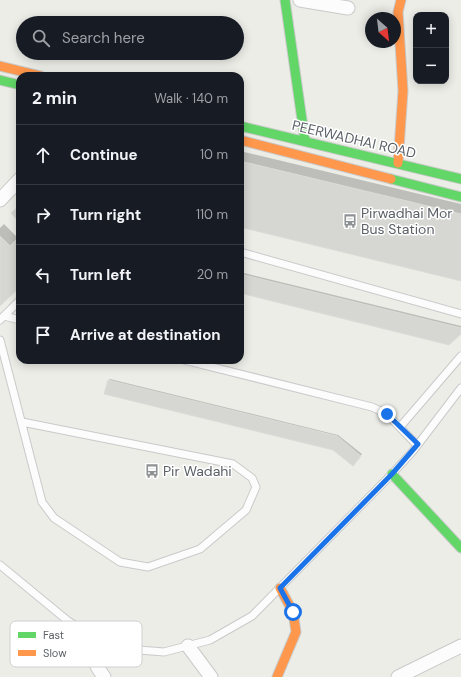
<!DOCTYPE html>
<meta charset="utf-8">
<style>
:root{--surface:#171b24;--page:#242831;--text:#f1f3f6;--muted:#9ea1a6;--line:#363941}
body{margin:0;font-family:"DM Sans",sans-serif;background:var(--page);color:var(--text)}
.controls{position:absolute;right:12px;top:12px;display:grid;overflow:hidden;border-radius:8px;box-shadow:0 2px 10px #0003}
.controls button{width:36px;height:36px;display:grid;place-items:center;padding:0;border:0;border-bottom:1px solid var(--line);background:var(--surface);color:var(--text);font:20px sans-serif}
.compass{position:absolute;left:365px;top:12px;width:36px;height:36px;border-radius:50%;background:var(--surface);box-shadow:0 2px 10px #0003;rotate:152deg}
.stop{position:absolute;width:12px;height:12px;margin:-9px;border:3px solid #1a73e8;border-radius:50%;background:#fff}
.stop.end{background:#1a73e8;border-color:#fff;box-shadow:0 1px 4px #0008}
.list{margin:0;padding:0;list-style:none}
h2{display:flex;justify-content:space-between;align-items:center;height:52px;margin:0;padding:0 16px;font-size:17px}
h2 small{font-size:13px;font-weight:400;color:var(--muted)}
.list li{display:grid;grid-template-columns:26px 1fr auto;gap:12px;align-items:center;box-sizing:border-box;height:60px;padding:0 16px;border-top:1px solid var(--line)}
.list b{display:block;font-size:15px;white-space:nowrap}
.list em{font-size:13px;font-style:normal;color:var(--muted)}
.icon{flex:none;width:22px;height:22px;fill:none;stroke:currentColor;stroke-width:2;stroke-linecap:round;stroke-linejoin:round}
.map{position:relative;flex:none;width:461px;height:677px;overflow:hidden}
.search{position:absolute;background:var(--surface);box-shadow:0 2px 10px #0003;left:16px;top:16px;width:228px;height:44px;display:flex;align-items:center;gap:10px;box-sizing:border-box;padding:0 14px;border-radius:22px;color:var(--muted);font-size:15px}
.panel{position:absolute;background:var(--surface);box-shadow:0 2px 10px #0003;left:16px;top:72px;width:228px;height:292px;border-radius:12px}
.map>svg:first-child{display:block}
</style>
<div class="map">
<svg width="461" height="677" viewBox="0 0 461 677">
<rect width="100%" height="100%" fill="#edede8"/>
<g fill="#0003">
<polygon points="240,151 461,204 461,280 240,226"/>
<polygon points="4,224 19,239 20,237 20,286 0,305 0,228"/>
<polygon points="240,272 461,326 461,332 240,292"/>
<polygon points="110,379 338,435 362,454 353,465 334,449 108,381"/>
</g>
<g fill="#d6d6d3" stroke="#dddbd6">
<polygon points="240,161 461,214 461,281 240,227"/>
<polygon points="20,205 20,223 11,213"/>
<polygon points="0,236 10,246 20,236 20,287 0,306"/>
<polygon points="240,274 461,328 461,334 449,345 240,293"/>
<polygon points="108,380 337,436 361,456 353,466 333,450 104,394"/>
</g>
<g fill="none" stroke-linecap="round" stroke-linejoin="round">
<defs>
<g id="lane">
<polyline points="240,252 461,314"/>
<polyline points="4,316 20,320"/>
<polyline points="0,320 20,300"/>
<polyline points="0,340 42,502 54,518 120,562 148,567 200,549 246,510 256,487 252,478 233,464 22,422"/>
<polyline points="184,360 372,407 387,414 417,445"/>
<polyline points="400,427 461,356"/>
<polyline points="0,565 68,621 114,648 164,652 210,640 252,616 392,474 413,451 461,388"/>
</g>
<g id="street">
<polyline points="300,0 348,8"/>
<polyline points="0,200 20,179"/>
<path d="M96,637C91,657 92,660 104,677"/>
<polyline points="188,646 211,677"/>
<polyline points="398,677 461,646"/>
</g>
<g id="fast">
<polyline points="285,0 305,141"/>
<polyline points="0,80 20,85"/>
<polyline points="240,126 461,179"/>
<polyline points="391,179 461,197"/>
<polyline points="392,474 461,548"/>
</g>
<g id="slow">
<polyline points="0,66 41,76"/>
<polyline points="240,140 391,179"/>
<polyline points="398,163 403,91 398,12 401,0"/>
<polyline points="277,677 296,632 293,612 280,588"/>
</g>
</defs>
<use href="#lane" stroke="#c9cac9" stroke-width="9"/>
<use href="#street" stroke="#c9cac9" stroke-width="15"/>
<use href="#fast" stroke="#c9cac9" stroke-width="11"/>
<use href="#slow" stroke="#c9cac9" stroke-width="11"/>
<use href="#lane" stroke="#fcfcfc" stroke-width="7"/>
<use href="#street" stroke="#fcfcfc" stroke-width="13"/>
<use href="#fast" stroke="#63d668" stroke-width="9"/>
<use href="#slow" stroke="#ff974d" stroke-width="9"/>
</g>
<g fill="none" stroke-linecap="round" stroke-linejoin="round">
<polyline stroke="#1a73e8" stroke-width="5" points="293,612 280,588 392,474 418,444 387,414"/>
</g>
<defs>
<symbol id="bus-bare" viewBox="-9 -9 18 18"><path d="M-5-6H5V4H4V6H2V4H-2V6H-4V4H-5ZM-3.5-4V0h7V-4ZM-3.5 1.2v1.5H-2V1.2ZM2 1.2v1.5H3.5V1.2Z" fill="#8f9294" stroke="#fff" stroke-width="2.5" paint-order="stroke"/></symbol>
</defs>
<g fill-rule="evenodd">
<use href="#bus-bare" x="340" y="211" width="20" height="20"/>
<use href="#bus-bare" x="142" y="461" width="20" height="20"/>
</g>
<g text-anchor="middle" stroke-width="3" stroke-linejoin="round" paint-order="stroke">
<g font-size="14" fill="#5c6167" stroke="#fff">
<text transform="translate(354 139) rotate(13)" y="5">PEERWADHAI ROAD</text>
</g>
<g font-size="14" fill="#5c6167" stroke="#fff" text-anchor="start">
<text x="361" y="218">Pirwadhai Mor<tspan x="361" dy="16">Bus Station</tspan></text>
<text x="163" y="476">Pir Wadahi</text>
</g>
</g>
<rect x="10" y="621" width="132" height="46" rx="6" fill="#fff" stroke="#ced0d1" stroke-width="1"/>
<rect x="18" y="632" width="18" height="6" fill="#63d668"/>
<rect x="18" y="650" width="18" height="6" fill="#ff974d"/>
<g font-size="11" fill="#5c6167">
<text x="43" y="639">Fast</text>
<text x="43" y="657">Slow</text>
</g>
</svg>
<div class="controls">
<button>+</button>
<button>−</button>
</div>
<svg class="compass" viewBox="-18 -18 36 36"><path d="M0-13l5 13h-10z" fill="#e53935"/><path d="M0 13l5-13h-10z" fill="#9ea1a6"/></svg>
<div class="stop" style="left:293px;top:612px"></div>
<div class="stop end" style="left:387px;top:414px"></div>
<div class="search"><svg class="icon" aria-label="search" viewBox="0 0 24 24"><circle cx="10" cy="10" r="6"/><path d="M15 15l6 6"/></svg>Search here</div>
<section class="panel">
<h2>2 min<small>Walk · 140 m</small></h2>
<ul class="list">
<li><svg class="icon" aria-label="ahead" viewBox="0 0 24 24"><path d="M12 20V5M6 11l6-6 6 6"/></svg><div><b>Continue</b></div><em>10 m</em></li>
<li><svg class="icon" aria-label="right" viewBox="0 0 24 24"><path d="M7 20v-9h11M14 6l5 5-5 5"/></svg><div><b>Turn right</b></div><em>110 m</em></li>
<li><svg class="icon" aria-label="left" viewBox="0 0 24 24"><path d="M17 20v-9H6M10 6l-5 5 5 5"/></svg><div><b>Turn left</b></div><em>20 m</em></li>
<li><svg class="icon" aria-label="arrive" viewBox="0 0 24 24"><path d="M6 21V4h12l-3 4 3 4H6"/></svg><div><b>Arrive at destination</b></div></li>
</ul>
</section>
</div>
